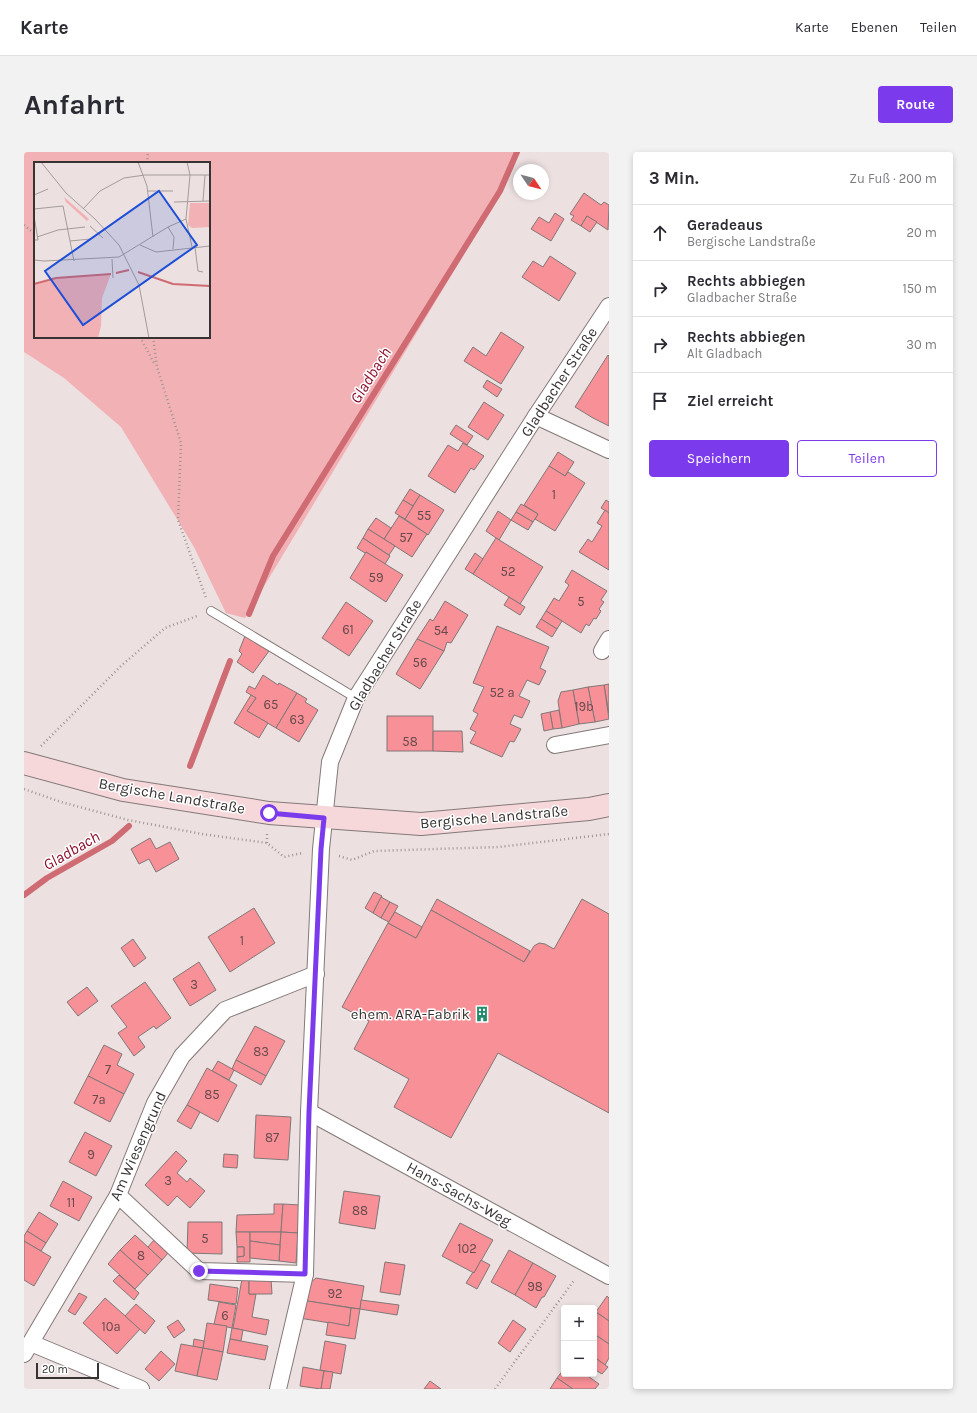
<!DOCTYPE html>
<html lang="de">
<meta charset="utf-8">
<style>
:root{--surface:#fff;--page:#f2f2f3;--text:#2b2b33;--muted:#7c7c81;--line:#e1e1e2;--accent:#7c3aed}
body{margin:0;font-family:Karla,sans-serif;background:var(--page);color:var(--text)}
.controls{position:absolute;right:12px;bottom:12px;display:grid;overflow:hidden;border-radius:4px;box-shadow:0 2px 6px #0003}
.controls button{width:36px;height:36px;display:grid;place-items:center;padding:0;border:0;border-bottom:1px solid var(--line);background:var(--surface);color:var(--text);font:20px sans-serif}
.compass{position:absolute;left:489px;top:12px;width:36px;height:36px;border-radius:50%;background:var(--surface);box-shadow:0 2px 6px #0003;rotate:125deg}
.scale{position:absolute;left:12px;bottom:10px;width:63px;box-sizing:border-box;padding-left:4px;border:2px solid #383333;border-top:0;font-size:11px;line-height:14px;white-space:nowrap;color:#383333;-webkit-text-stroke:3px #fff;paint-order:stroke}
.stop{position:absolute;width:12px;height:12px;margin:-9px;border:3px solid #7c3aed;border-radius:50%;background:#fff}
.stop.end{background:#7c3aed;border-color:#fff;box-shadow:0 1px 4px #0008}
.list{margin:0;padding:0;list-style:none}
h2{display:flex;justify-content:space-between;align-items:center;height:52px;margin:0;padding:0 16px;font-size:17px}
h2 small{font-size:13px;font-weight:400;color:var(--muted)}
.list li{display:grid;grid-template-columns:26px 1fr auto;gap:12px;align-items:center;box-sizing:border-box;height:56px;padding:0 16px;border-top:1px solid var(--line)}
.list b{display:block;font-size:15px;white-space:nowrap}
.list p{margin:0;font-size:13px;white-space:nowrap;color:var(--muted)}
.list em{font-size:13px;font-style:normal;color:var(--muted)}
.actions{display:flex;gap:8px;padding:12px 16px}
.actions a{flex:1;padding:9px 0;border:1px solid var(--accent);border-radius:4px;text-align:center;font-size:14px;color:var(--accent)}
.actions .main{background:var(--accent);color:#fff}
.icon{flex:none;width:22px;height:22px;fill:none;stroke:currentColor;stroke-width:2;stroke-linecap:round;stroke-linejoin:round}
.map{position:relative;flex:none;width:585px;height:1237px;overflow:hidden;border-radius:4px}
header{display:flex;align-items:center;gap:24px;box-sizing:border-box;height:56px;padding:0 20px;background:var(--surface);border-bottom:1px solid var(--line)}
header strong{font-size:19px}
nav{display:flex;gap:22px;margin-inline-start:auto;font-size:14px}
.intro{display:flex;align-items:center;justify-content:space-between;box-sizing:border-box;height:96px;padding:0 24px}
h1{margin:0;font-size:28px}
.button{padding:10px 18px;border-radius:4px;background:var(--accent);color:#fff;font-size:14px;font-weight:700}
main{display:flex;gap:24px;padding:0 24px}
aside{flex:1;background:var(--surface);border-radius:4px;box-shadow:0 2px 6px #0003}
.map>svg:first-child{display:block}
</style>
<header>
<strong>Karte</strong>
<nav><a>Karte</a><a>Ebenen</a><a>Teilen</a></nav>
</header>
<div class="intro"><h1>Anfahrt</h1><a class="button">Route</a></div>
<main>
<div class="map">
<svg width="585" height="1237" viewBox="0 0 585 1237">
<rect width="100%" height="100%" fill="#ece0e0"/>
<path fill="#f2b1b4" fill-rule="evenodd" d="M0,0H490L478,39L221,466L202,461L170,395L97,275L40,226L0,200ZM11,11H185V185H11Z"/>
<g fill="none" stroke-linecap="round" stroke-linejoin="round">
<g stroke="#cf6b73" stroke-width="6">
<polyline points="225,462 249,404 476,39 493,0"/>
<polyline points="166,614 206,509"/>
<polyline points="0,743 23,726 88,689 105,674"/>
</g>
</g>
<g fill="#f79097" stroke="#827777">
<polygon points="560,41 577,53 580,50 585,53 584,78 563,64 557,74 547,68 550,64 546,62"/>
<polygon points="531,61 540,67 527,89 507,77 515,65 525,71"/>
<polygon points="563,64 573,70 566,80 557,74"/>
<polygon points="526,104 552,121 535,149 498,125 509,109 519,115"/>
<polygon points="477,180 500,195 477,232 440,209 449,195 462,204"/>
<polygon points="584,203 585,204 585,274 569,266 551,255"/>
<polygon points="463,228 478,237 473,245 459,235"/>
<polygon points="460,250 480,263 464,288 444,275"/>
<polygon points="432,273 449,284 443,293 426,282"/>
<polygon points="439,291 460,304 450,318 447,316 431,341 404,324 424,293 434,299"/>
<polygon points="534,300 550,310 541,324 525,314"/>
<polygon points="525,314 541,324 544,320 561,331 531,379 511,367 514,362 500,353"/>
<polygon points="386,337 396,343 389,354 379,348"/>
<polygon points="396,343 420,358 404,383 381,367"/>
<polygon points="379,348 389,354 381,367 371,361"/>
<polygon points="582,348 585,350 585,361 577,356"/>
<polygon points="497,352 514,362 509,370 492,360"/>
<polygon points="581,358 585,361 585,418 555,400 564,387 568,390 578,374 573,371"/>
<polygon points="474,359 487,368 475,388 462,379"/>
<polygon points="492,360 509,370 504,378 487,368"/>
<polygon points="375,364 403,382 388,405 360,387"/>
<polygon points="352,366 367,376 360,387 344,377"/>
<polygon points="344,377 371,394 365,403 339,386"/>
<polygon points="339,386 366,404 361,412 342,400 341,401 333,396"/>
<polygon points="472,386 519,415 496,452 449,422"/>
<polygon points="342,400 379,423 362,450 326,426"/>
<polygon points="451,401 459,407 449,422 441,417"/>
<polygon points="548,418 583,439 577,448 580,450 575,457 577,459 572,467 570,466 565,474 562,472 557,481 522,459 530,446 535,449 545,433 541,430"/>
<polygon points="485,445 501,455 496,463 480,453"/>
<polygon points="421,449 444,463 427,491 423,490 420,499 393,487 406,467 409,469"/>
<polygon points="322,450 349,469 325,504 298,486"/>
<polygon points="522,459 538,469 533,477 517,467"/>
<polygon points="517,467 533,477 528,485 512,475"/>
<polygon points="473,474 525,495 516,516 522,519 515,533 503,528 495,544 506,549 498,566 490,563 486,572 497,577 490,590 486,589 478,605 446,591 452,580 446,577 454,562 449,559 460,535 449,531"/>
<polygon points="221,484 245,499 229,521 213,510 218,502 215,499"/>
<polygon points="393,487 420,499 396,537 372,522"/>
<polygon points="239,523 254,533 255,531 273,541 252,576 223,559 232,546 222,540 225,534 231,537"/>
<polygon points="585,532 585,562 580,533"/>
<polygon points="580,533 585,567 571,570 564,535"/>
<polygon points="564,535 571,570 555,572 549,538"/>
<polygon points="549,538 555,572 538,576 534,549 537,540"/>
<polygon points="273,541 283,547 281,550 294,558 275,590 252,576"/>
<polygon points="227,543 232,546 223,559 244,571 235,586 210,571"/>
<polygon points="535,558 538,576 529,577 526,560"/>
<polygon points="526,560 529,577 520,579 517,562"/>
<rect x="363" y="564" width="46" height="35"/>
<polygon points="409,579 438,579 439,600 409,599"/>
<polygon points="126,686 132,697 146,690 155,707 132,720 125,707 115,712 107,697"/>
<polygon points="350,740 358,744 349,761 341,756"/>
<polygon points="357,745 366,750 357,766 349,761"/>
<polygon points="413,747 506,799 500,810 407,758"/>
<polygon points="558,747 585,762 585,961 474,901 427,986 370,955 385,927 330,897 345,869 318,855 364,771 392,786 407,758 500,810 510,794 515,791 521,792 530,797"/>
<polygon points="366,750 374,754 365,770 357,766"/>
<polygon points="230,756 251,791 206,820 184,785"/>
<polygon points="371,760 398,775 392,786 364,771"/>
<polygon points="109,787 122,806 110,815 97,796"/>
<polygon points="175,810 192,838 166,854 149,827"/>
<polygon points="121,830 147,866 132,877 130,874 114,885 121,895 110,904 94,881 103,875 87,854"/>
<polygon points="63,835 74,849 54,864 43,850"/>
<polygon points="231,874 261,889 242,924 212,908"/>
<polygon points="80,893 98,902 93,913 110,922 100,942 64,924"/>
<polygon points="212,908 242,924 237,933 208,917"/>
<polygon points="194,909 210,918 205,928 188,919"/>
<polygon points="183,916 213,933 194,970 163,953"/>
<polygon points="64,924 100,942 86,970 50,951"/>
<polygon points="163,953 176,960 167,977 153,969"/>
<polygon points="232,963 267,965 264,1008 230,1006"/>
<polygon points="61,980 88,994 72,1024 45,1010"/>
<polygon points="152,999 163,1009 153,1021 163,1030 166,1026 181,1039 166,1056 153,1044 144,1054 121,1033"/>
<polygon points="200,1002 214,1003 213,1016 199,1015"/>
<polygon points="39,1029 68,1045 55,1069 26,1054"/>
<polygon points="320,1039 356,1044 351,1077 315,1071"/>
<polygon points="250,1052 259,1052 257,1080 212,1080 213,1063 250,1062"/>
<polygon points="259,1052 276,1053 274,1081 257,1080"/>
<polygon points="15,1060 34,1072 22,1091 3,1079"/>
<polygon points="164,1070 198,1070 198,1102 163,1101"/>
<polygon points="436,1071 469,1088 450,1121 418,1104"/>
<polygon points="3,1079 22,1091 17,1099 0,1089 0,1084"/>
<polygon points="212,1080 226,1080 226,1110 213,1110 213,1105 220,1104 220,1095 213,1095"/>
<polygon points="226,1080 257,1080 256,1093 226,1089"/>
<polygon points="257,1080 274,1081 272,1111 255,1109"/>
<polygon points="111,1083 138,1108 124,1123 96,1098"/>
<polygon points="130,1088 145,1100 138,1108 124,1095"/>
<polygon points="0,1089 27,1105 10,1134 0,1128"/>
<polygon points="226,1089 256,1093 255,1109 226,1106"/>
<polygon points="213,1095 220,1095 220,1104 213,1105"/>
<polygon points="96,1098 124,1123 111,1137 84,1112"/>
<polygon points="485,1098 509,1111 491,1143 467,1130"/>
<polygon points="457,1108 466,1113 453,1137 442,1131 449,1120 450,1121"/>
<polygon points="361,1110 381,1113 376,1143 356,1140"/>
<polygon points="509,1111 532,1124 520,1145 518,1145 512,1156 491,1143"/>
<polygon points="95,1123 115,1141 110,1148 89,1129"/>
<polygon points="292,1126 340,1134 336,1157 283,1149 286,1131"/>
<polygon points="218,1127 225,1127 225,1142 232,1142 228,1165 245,1168 242,1183 209,1176"/>
<polygon points="225,1127 247,1127 248,1142 225,1142"/>
<polygon points="186,1132 214,1136 212,1152 184,1148"/>
<polygon points="55,1141 63,1145 51,1163 44,1159"/>
<polygon points="583,1144 585,1146 585,1169 572,1160"/>
<polygon points="81,1146 116,1177 93,1202 59,1171"/>
<polygon points="278,1148 327,1156 325,1174 275,1166"/>
<polygon points="337,1148 375,1153 373,1163 336,1157"/>
<polygon points="195,1150 212,1153 208,1176 190,1172"/>
<polygon points="112,1152 131,1169 121,1182 101,1164"/>
<polygon points="327,1156 336,1157 331,1187 302,1183 304,1170 325,1174"/>
<polygon points="572,1160 585,1169 585,1192 570,1182 570,1162"/>
<polygon points="154,1168 161,1178 150,1186 143,1175"/>
<polygon points="489,1168 502,1177 486,1200 474,1191"/>
<polygon points="183,1171 203,1174 199,1200 179,1196"/>
<polygon points="208,1176 219,1178 217,1189 206,1187"/>
<polygon points="570,1182 585,1192 585,1206 581,1213 570,1205"/>
<polygon points="170,1187 180,1189 179,1196 169,1195"/>
<polygon points="206,1187 244,1194 241,1208 203,1201"/>
<polygon points="301,1189 322,1193 317,1222 296,1218"/>
<polygon points="157,1192 179,1196 173,1224 151,1219"/>
<polygon points="179,1196 199,1200 193,1228 173,1224"/>
<polygon points="137,1199 151,1212 135,1229 121,1217"/>
<polygon points="570,1205 584,1215 578,1222 570,1217"/>
<polygon points="279,1215 300,1219 297,1237 276,1234"/>
<polygon points="540,1217 540,1222 561,1222 575,1232 571,1237 549,1237 533,1226"/>
<polygon points="300,1219 309,1220 306,1237 297,1237"/>
<polygon points="533,1226 549,1237 526,1237"/>
<polygon points="406,1229 417,1237 400,1237"/>
</g>
<g fill="none" stroke-linecap="round" stroke-linejoin="round">
<defs>
<polyline id="service" points="187,459 332,546"/>
<g id="minor">
<polyline points="512,264 585,298"/>
<polyline points="578,499 585,487"/>
<polyline points="531,593 585,583"/>
<polyline points="285,960 585,1124"/>
<polyline points="94,1043 175,1119 281,1122"/>
<polyline points="7,1191 117,1237"/>
<polyline points="0,1202 94,1043 131,951 158,904 201,858 292,822"/>
<polyline points="254,1237 281,1122 285,960 297,697 306,610 332,546 512,264 585,154"/>
</g>
<polyline id="secondary" points="0,611 99,638 245,661 397,672 565,657 585,653"/>
</defs>
<use href="#service" stroke="#847979" stroke-width="10"/>
<use href="#minor" stroke="#847979" stroke-width="18"/>
<use href="#secondary" stroke="#847979" stroke-width="24"/>
<g stroke="#9e9595" stroke-width="2.5" stroke-dasharray="1 3" stroke-linecap="butt">
<polyline points="123,11 124,0"/>
<polyline points="0,73 11,82"/>
<polyline points="116,185 131,213"/>
<polyline points="129,185 133,215 157,291 154,368 182,446"/>
<polyline points="17,594 98,513 141,476 173,464"/>
<polyline points="0,637 37,650 104,668 178,682 243,691 260,705 278,701"/>
<polyline points="243,691 243,681"/>
<polyline points="315,704 328,708 350,699 475,695 585,682"/>
<polyline points="471,1237 551,1127"/>
</g>
<use href="#service" stroke="#fff" stroke-width="8"/>
<use href="#minor" stroke="#fff" stroke-width="16"/>
<use href="#secondary" stroke="#f6d7da" stroke-width="22"/>
</g>
<g fill="none" stroke-linecap="round" stroke-linejoin="round">
<polyline stroke="#7c3aed" stroke-width="5" points="175,1119 281,1122 285,960 297,697 300,666 245,661"/>
</g>
<defs>
<symbol id="building-bare" viewBox="-9 -9 18 18"><path d="M-4-6H4V6H1V3H-1V6H-4ZM-2.5-4.3h1.7v1.8h-1.7ZM.8-4.3h1.7v1.8H.8ZM-2.5-1h1.7V.8h-1.7ZM.8-1h1.7V.8H.8Z" fill="#228c6a" stroke="#fff" stroke-width="2.5" paint-order="stroke"/></symbol>
</defs>
<g fill-rule="evenodd">
<use href="#building-bare" x="447" y="851" width="22" height="22"/>
</g>
<g text-anchor="middle" stroke-width="3" stroke-linejoin="round" paint-order="stroke">
<g font-size="13" fill="#684a4c">
<text x="530" y="347">1</text>
<text x="400" y="368">55</text>
<text x="382" y="390">57</text>
<text x="484" y="424">52</text>
<text x="352" y="430">59</text>
<text x="557" y="454">5</text>
<text x="324" y="482">61</text>
<text x="417" y="483">54</text>
<text x="396" y="515">56</text>
<text x="478" y="545">52 a</text>
<text x="247" y="557">65</text>
<text x="560" y="559">19b</text>
<text x="273" y="572">63</text>
<text x="386" y="594">58</text>
<text x="218" y="793">1</text>
<text x="170" y="837">3</text>
<text x="237" y="904">83</text>
<text x="84" y="922">7</text>
<text x="188" y="947">85</text>
<text x="75" y="952">7a</text>
<text x="248" y="990">87</text>
<text x="67" y="1007">9</text>
<text x="144" y="1033">3</text>
<text x="47" y="1055">11</text>
<text x="336" y="1063">88</text>
<text x="181" y="1091">5</text>
<text x="443" y="1101">102</text>
<text x="117" y="1108">8</text>
<text x="511" y="1139">98</text>
<text x="311" y="1146">92</text>
<text x="201" y="1168">6</text>
<text x="87" y="1179">10a</text>
</g>
<g font-size="15" fill="#383333" stroke="#fff">
<text transform="translate(535 230) rotate(-57)" y="5">Gladbacher Straße</text>
<text transform="translate(361 503) rotate(-59)" y="5">Gladbacher Straße</text>
<text transform="translate(148 644) rotate(10)" y="5">Bergische Landstraße</text>
<text transform="translate(470 665) rotate(-5)" y="5">Bergische Landstraße</text>
<text transform="translate(114 994) rotate(-66)" y="5">Am Wiesengrund</text>
<text transform="translate(435 1042) rotate(29)" y="5">Hans-Sachs-Weg</text>
</g>
<g font-size="15" fill="#383333" stroke="#fff" text-anchor="end">
<text x="446" y="867">ehem. ARA-Fabrik</text>
</g>
<g font-size="16" font-style="italic" fill="#8c0f2d" stroke="#fff">
<text transform="translate(346 223) rotate(-58)" y="6">Gladbach</text>
<text transform="translate(47 698) rotate(-30)" y="6">Gladbach</text>
</g>
</g>
<g transform="translate(10 10)">
<rect width="176" height="176" fill="#ece0e0"/>
<path d="M30,35L55,57L53,59L32,40ZM156,41H176V65L158,66L154,63ZM77,112L68,136L67,164L64,176H0V123L21,116Z" fill="#f2b1b4"/>
<path fill="none" stroke="#cf6b73" stroke-width="2" d="M104,110L139,122L176,124M82,111L95,108M0,122L22,116L77,112"/>
<path fill="none" stroke="#a49b9b" stroke-width="1" d="M7,0L32,31L61,57L85,83L105,123L115,176M104,0L113,24L119,75M153,0L156,13L152,57L158,85M114,29H139M0,33L14,27M169,39L171,13M140,40L176,39M0,47L29,44L40,99M49,47L66,29L90,16L111,13H176M0,54L4,78H0M56,64L69,76M134,65L140,75L139,87M3,75L24,68L51,65M36,79L57,77M106,83L122,90L176,84M161,85L164,109L169,110M78,97L79,116M0,98L10,99L85,95L134,65L152,57"/>
<path fill="#1d4ed8" fill-opacity="0.15" stroke="#1d4ed8" stroke-width="2" d="M125,29L163,83L49,163L11,109Z"/>
<rect width="176" height="176" fill="none" stroke="#383333" stroke-width="2"/>
</g>
</svg>
<div class="controls">
<button>+</button>
<button>−</button>
</div>
<svg class="compass" viewBox="-18 -18 36 36"><path d="M0-13l5 13h-10z" fill="#e53935"/><path d="M0 13l5-13h-10z" fill="#7c7c81"/></svg>
<div class="scale">20 m</div>
<div class="stop" style="left:245px;top:661px"></div>
<div class="stop end" style="left:175px;top:1119px"></div>
</div>
<aside>
<h2>3 Min.<small>Zu Fuß · 200 m</small></h2>
<ul class="list">
<li><svg class="icon" aria-label="ahead" viewBox="0 0 24 24"><path d="M12 20V5M6 11l6-6 6 6"/></svg><div><b>Geradeaus</b><p>Bergische Landstraße</p></div><em>20 m</em></li>
<li><svg class="icon" aria-label="right" viewBox="0 0 24 24"><path d="M7 20v-9h11M14 6l5 5-5 5"/></svg><div><b>Rechts abbiegen</b><p>Gladbacher Straße</p></div><em>150 m</em></li>
<li><svg class="icon" aria-label="right" viewBox="0 0 24 24"><path d="M7 20v-9h11M14 6l5 5-5 5"/></svg><div><b>Rechts abbiegen</b><p>Alt Gladbach</p></div><em>30 m</em></li>
<li><svg class="icon" aria-label="arrive" viewBox="0 0 24 24"><path d="M6 21V4h12l-3 4 3 4H6"/></svg><div><b>Ziel erreicht</b></div></li>
</ul>
<div class="actions"><a class="main">Speichern</a><a>Teilen</a></div>
</aside>
</main>
